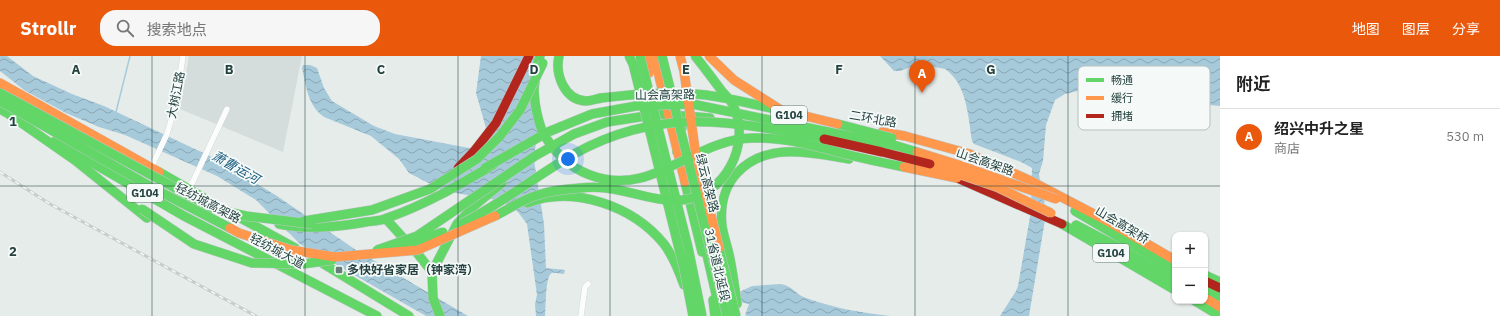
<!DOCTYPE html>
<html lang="zh">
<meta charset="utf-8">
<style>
:root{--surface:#fff;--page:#f6f6f6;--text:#222;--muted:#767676;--line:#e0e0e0;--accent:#ea580c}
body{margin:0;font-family:"IBM Plex Sans","Noto Sans SC",sans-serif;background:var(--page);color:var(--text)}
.controls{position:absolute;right:12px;bottom:12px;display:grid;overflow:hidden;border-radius:8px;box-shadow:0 1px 3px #0004}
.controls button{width:36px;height:36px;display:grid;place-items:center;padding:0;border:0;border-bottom:1px solid var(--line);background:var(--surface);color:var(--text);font:20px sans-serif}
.you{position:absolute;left:568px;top:103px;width:14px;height:14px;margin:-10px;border:3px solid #fff;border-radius:50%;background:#1a73e8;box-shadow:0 0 0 6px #1a73e833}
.badge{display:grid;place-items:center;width:26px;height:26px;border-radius:50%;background:var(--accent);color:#fff;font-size:13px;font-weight:700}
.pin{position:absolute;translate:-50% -33px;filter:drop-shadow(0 1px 2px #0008)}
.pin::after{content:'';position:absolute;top:21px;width:14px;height:12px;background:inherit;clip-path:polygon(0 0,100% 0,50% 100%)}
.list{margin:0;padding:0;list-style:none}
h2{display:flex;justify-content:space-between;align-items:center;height:52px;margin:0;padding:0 16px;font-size:17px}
h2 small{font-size:13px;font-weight:400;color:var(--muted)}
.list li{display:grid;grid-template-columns:26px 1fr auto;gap:12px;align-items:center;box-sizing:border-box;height:56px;padding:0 16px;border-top:1px solid var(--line)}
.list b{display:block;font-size:15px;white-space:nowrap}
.list p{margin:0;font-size:13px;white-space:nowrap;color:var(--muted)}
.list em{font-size:13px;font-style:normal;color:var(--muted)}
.icon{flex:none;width:22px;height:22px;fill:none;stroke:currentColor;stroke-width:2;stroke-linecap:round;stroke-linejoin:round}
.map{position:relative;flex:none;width:1220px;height:260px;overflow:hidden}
header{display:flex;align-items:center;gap:24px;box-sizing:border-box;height:56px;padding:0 20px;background:var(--accent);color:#fff}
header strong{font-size:19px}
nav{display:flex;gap:22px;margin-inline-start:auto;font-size:14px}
.search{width:280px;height:36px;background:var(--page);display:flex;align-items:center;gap:10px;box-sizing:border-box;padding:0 14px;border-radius:16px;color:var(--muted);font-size:15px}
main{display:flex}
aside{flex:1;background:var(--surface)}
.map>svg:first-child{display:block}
</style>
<header>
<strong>Strollr</strong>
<div class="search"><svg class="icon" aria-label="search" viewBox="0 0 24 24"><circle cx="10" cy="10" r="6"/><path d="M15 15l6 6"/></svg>搜索地点</div>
<nav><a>地图</a><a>图层</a><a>分享</a></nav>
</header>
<main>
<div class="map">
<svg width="1220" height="260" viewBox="0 0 1220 260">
<defs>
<pattern id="water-waves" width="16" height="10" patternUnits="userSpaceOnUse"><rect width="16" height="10" fill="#a7cadb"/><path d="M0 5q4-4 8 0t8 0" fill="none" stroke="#88a6b3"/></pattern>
</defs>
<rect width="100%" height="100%" fill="#e6ecea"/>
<polygon fill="#d4dddb" points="189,0 302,0 283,96 180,53"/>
<g fill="url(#water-waves)">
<polygon points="0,0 7,0 33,20 72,38 104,50 216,103 277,140 356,194 468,260 426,260 300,188 256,144 217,120 125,79 99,71 66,57 24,34 0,15"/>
<path d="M481,0H537L540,26L536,46L538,67L534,104L544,168L546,212L565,214L564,218C561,218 555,216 552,217C545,219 546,252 545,260H536L535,248L537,239L527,168L518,156L510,150L496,144L444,135L409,117L399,103L371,80L324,61C308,50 306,30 302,12L303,9H310L317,12L324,32L332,45L374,70L395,78L469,92L474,91L486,72L476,37Z"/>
<path d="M880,0H1220V50L1187,47L1174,42L1163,43L1154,48L1131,42L1116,33L1105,31L1091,32L1065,38L1055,44L1046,69L1043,105L1039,118L1040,125L1044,131L1045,164L1029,260H1000L1016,235L1018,230L1031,155L1032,112L1021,106L974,88L972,85C968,60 967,28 945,13L919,8L900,15H894Z"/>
<path d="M780,228C792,229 796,239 806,242C834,252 861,257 891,260H747L745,259L749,248L734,245L733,239L752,230Z"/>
</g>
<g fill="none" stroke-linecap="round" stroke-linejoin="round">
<polyline stroke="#a7cadb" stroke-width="1.5" points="116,56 130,0"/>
<defs>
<g id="street">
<polyline points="150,114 167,78 176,47 183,0"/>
<polyline points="188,136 227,53"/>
<polyline points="581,260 585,231 588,228"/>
</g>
<g id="fast">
<path d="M540,0C531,26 533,49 542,75"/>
<path d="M559,0C555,18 564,44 586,45C591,45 596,43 601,42"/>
<polyline points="0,53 16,62"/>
<polyline points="10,59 76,105 147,162"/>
<polyline points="574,78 607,66 659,58 710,62"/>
<polyline points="55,85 184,160 377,260"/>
<polyline points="677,96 678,77 682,72"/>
<polyline points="159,116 206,143"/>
<polyline points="685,126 702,196"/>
<path d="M527,147C574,129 633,150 664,188C673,200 679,215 684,229"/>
<polyline points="1075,155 1175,214"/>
<polyline points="237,160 295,192"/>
<polyline points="386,163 417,197 432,216"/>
<path d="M279,168C308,174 337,171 366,166C373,165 381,165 387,162C425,149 459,129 493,109"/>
<polyline points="1062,168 1175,234"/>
<polyline points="1076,169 1116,190 1175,224"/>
<polyline points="704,186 721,260"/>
<polyline points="317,204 409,260"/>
<polyline points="1205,219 1220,226"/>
<polyline points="1205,232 1220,241"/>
<polyline points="713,244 715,260"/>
<polyline points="1195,245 1220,260"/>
<path d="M737,248C735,233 733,218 730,203C728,192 724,182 722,170C720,151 724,131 737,117C767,85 811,97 849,103"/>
<polyline points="440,260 433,242 432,216 457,168 475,149 502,127"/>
</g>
<g id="slow">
<polyline points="645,0 649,17"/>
<polyline points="654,0 685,126"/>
<polyline points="0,27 159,116"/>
<polyline points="882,76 905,80 970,98 1029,124 1111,167 1175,204"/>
<polyline points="1205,242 1220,251"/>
</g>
<g id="jam">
<polyline points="458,112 475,94 496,67 529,0"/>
<polyline points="949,120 957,122 1062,168"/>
<polyline points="1205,225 1220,232"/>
</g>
</defs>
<use href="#street" stroke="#c3c9c7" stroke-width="6"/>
<use href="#fast" stroke="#bec7c6" stroke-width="10"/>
<use href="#slow" stroke="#bec7c6" stroke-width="10"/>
<use href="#jam" stroke="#bec7c6" stroke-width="10"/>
<use href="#street" stroke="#fbfcfc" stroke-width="5.5"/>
<use href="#fast" stroke="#63d668" stroke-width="9"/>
<use href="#slow" stroke="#ff974d" stroke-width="9"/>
<use href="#jam" stroke="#b3261e" stroke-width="9"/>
<defs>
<polyline id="rail" points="0,116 50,148 256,260"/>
</defs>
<use href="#rail" stroke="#c8cdcb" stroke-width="3"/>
<use href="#rail" stroke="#f5faf9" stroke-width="1.5" stroke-dasharray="4.5" stroke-linecap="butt"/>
<defs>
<g id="fast-bridge">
<polyline points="629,0 633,8 684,213 693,260"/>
<polyline points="640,0 688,191 702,260"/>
<polyline points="662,0 727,260"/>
<polyline points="0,37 212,152 246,160 312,168"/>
<path d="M601,42C636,38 671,35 706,39C729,42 752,48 775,53"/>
<polyline points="0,45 153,132 230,172"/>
<polyline points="838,68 892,82"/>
<path d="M542,75C553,95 568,111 590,119C653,143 692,83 753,82C785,81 815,90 845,98C865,103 884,107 904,111"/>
<polyline points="485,112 548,76 592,58 636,50 692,48 897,90 917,96"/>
<polyline points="142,153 194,188 252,207 303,208 332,204"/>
<path d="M495,160C509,153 523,143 538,139C552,134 566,133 580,132C591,131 602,131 613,133C636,137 658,146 682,144C725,140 751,89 734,51C731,44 725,39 721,34C712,22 704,11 695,0"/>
<polyline points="304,165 372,154 430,133 477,103 500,80 520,54 543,7"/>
<path d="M461,168C501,148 536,120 574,98C660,50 733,65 824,83"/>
<polyline points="398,191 443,176"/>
<polyline points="719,192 736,260"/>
<polyline points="377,194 417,180 535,100 574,78"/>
</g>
<g id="slow-bridge">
<polyline points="680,0 684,15 695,93 719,192"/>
<polyline points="709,0 734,24 781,54 838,68"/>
<polyline points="917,96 962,110 1056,143"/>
<polyline points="930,108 997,131 1051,157"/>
<polyline points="904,111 957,122"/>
<polyline points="230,172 239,177 291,194 335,201 418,194 495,160"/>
</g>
<polyline id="jam-bridge" points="824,83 882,96 930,108"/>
</defs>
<use href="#fast-bridge" stroke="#bec7c6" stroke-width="10" stroke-linecap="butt"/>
<use href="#slow-bridge" stroke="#bec7c6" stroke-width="10" stroke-linecap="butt"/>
<use href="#jam-bridge" stroke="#bec7c6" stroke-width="10" stroke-linecap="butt"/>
<use href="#fast-bridge" stroke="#63d668" stroke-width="9"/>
<use href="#slow-bridge" stroke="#ff974d" stroke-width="9"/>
<use href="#jam-bridge" stroke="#b3261e" stroke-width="9"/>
</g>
<path fill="none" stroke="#23413e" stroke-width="1" stroke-opacity="0.55" d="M152,0V260M305,0V260M458,0V260M610,0V260M762,0V260M915,0V260M1068,0V260M0,130H1220"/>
<rect fill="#677d7a" stroke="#f5faf9" stroke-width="1.5" x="335" y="210" width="8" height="8" rx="2"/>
<g text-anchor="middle" stroke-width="3.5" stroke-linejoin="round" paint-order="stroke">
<g fill="#f5faf9" stroke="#627876" stroke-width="1">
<rect x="771" y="50" width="36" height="18" rx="3"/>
<rect x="127" y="128" width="36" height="18" rx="3"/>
<rect x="1093" y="188" width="36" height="18" rx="3"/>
</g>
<g font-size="11" font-weight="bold" fill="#23413e">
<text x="789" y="63">G104</text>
<text x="145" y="141">G104</text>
<text x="1111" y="201">G104</text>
</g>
<g font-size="12" fill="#23413e" stroke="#f5faf9">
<text transform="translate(176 39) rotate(-79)" y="4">大树江路</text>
<text transform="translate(665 39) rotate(-1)" y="4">山会高架路</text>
<text transform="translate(873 63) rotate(10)" y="4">二环北路</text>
<text transform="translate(985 106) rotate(19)" y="4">山会高架路</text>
<text transform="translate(707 127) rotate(76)" y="4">绿云高架路</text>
<text transform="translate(208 147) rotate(28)" y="4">轻纺城高架路</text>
<text transform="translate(1122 169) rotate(31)" y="4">山会高架桥</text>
<text transform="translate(277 195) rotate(28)" y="4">轻纺城大道</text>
<text transform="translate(717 209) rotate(77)" y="4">31省道北延段</text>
</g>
<g font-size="12" font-weight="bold" fill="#23413e" stroke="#f5faf9" text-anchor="start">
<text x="347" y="218">多快好省家居（钟家湾）</text>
</g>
<g font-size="13" font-style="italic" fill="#1b5d7f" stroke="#f5faf9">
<text transform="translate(236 111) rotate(30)" y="5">萧曹运河</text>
</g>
</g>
<rect x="1078" y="10" width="132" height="64" rx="6" fill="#f5faf9" stroke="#b6c2c1" stroke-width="1"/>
<rect x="1086" y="22" width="18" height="4" fill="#63d668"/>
<rect x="1086" y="40" width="18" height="4" fill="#ff974d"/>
<rect x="1086" y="58" width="18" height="4" fill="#b3261e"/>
<g font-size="11" fill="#23413e">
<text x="1111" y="28">畅通</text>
<text x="1111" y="46">缓行</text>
<text x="1111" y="64">拥堵</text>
</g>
<g font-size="13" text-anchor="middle" font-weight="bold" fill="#23413e" stroke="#f5faf9" stroke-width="3.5" stroke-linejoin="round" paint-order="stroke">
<text x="76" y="18">A</text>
<text x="229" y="18">B</text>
<text x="381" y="18">C</text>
<text x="534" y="18">D</text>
<text x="686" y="18">E</text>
<text x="839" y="18">F</text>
<text x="991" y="18">G</text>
<text x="13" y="70">1</text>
<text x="13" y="200">2</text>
</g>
</svg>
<div class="controls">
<button>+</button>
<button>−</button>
</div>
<div class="you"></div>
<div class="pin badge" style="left:922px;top:37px">A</div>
</div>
<aside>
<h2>附近<small></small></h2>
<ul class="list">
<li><span class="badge">A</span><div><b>绍兴中升之星</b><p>商店</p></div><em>530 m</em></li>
</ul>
</aside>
</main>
